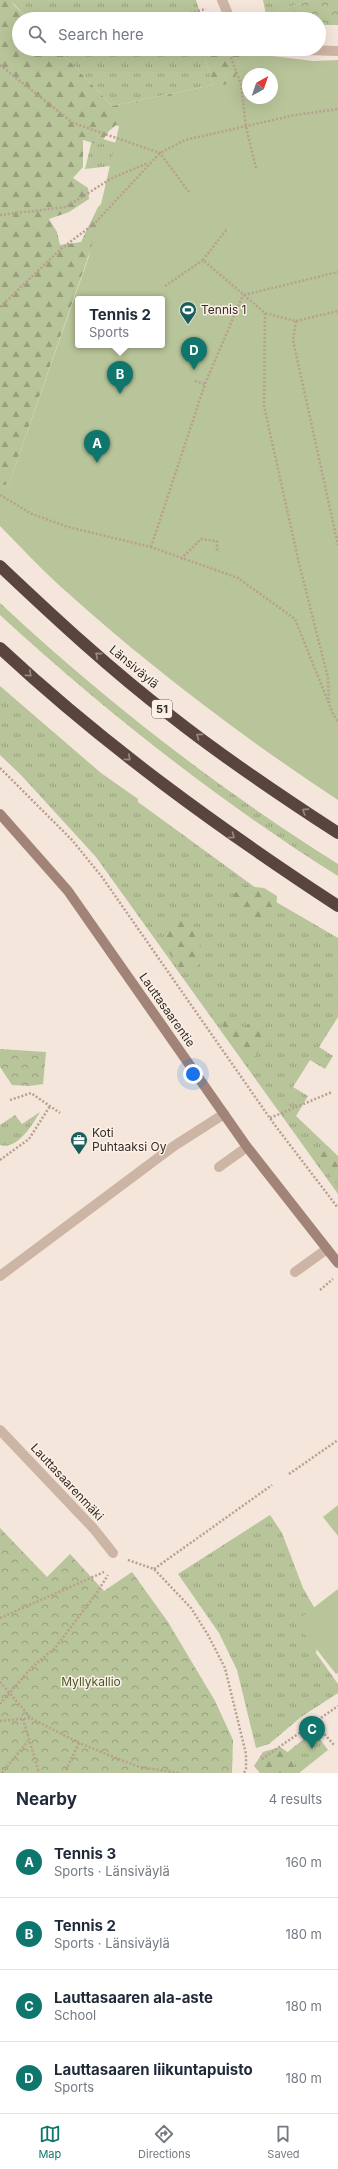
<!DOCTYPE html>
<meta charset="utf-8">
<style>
:root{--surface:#fff;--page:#f2f2f3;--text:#1f2937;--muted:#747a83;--line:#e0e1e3;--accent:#0f766e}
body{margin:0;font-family:Inter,sans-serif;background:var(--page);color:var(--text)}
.compass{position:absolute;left:242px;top:68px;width:36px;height:36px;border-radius:50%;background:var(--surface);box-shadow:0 4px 16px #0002;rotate:40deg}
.you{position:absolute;left:193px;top:1074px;width:14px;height:14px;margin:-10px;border:3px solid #fff;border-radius:50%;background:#1a73e8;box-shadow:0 0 0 6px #1a73e833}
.badge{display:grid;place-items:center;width:26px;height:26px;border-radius:50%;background:var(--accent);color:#fff;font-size:13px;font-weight:700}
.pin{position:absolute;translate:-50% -33px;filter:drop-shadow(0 1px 2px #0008)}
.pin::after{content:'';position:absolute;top:21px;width:14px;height:12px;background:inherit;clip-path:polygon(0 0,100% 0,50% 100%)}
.popup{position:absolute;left:75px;top:296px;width:90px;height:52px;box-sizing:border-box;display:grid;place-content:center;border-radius:4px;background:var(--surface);filter:drop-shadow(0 1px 3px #0005);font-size:13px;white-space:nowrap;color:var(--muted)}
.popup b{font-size:15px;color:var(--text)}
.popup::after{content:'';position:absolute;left:50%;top:100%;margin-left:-8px;border:8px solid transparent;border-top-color:var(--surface)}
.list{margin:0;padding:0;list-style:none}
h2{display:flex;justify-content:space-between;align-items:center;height:52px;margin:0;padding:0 16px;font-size:17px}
h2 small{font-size:13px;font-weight:400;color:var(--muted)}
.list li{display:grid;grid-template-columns:26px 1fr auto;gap:12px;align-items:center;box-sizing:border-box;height:72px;padding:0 16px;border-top:1px solid var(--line)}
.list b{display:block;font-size:15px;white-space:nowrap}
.list p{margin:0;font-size:13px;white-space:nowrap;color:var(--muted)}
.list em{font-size:13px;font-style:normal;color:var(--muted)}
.icon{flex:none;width:22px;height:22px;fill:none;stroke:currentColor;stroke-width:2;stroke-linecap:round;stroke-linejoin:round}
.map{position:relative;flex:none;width:338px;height:1773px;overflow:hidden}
.search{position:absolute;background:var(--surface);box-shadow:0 4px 16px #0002;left:12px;right:12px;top:12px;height:44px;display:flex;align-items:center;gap:10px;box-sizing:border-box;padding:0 14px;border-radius:22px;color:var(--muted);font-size:15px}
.sheet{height:340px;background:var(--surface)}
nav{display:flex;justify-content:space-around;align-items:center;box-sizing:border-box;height:56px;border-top:1px solid var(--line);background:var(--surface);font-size:11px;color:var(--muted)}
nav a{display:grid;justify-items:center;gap:2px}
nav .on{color:var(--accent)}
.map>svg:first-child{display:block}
</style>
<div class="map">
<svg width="338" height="1773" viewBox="0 0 338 1773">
<defs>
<pattern id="grass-tufts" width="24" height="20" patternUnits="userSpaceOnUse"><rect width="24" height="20" fill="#b8c499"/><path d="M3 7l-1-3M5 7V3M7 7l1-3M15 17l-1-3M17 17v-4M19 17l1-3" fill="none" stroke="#979f7d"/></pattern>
<pattern id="forest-firs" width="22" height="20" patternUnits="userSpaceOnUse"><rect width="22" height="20" fill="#b8c499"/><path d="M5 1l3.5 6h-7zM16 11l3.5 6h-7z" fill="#979f7d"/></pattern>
<pattern id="park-crowns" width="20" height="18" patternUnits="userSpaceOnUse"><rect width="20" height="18" fill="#b8c499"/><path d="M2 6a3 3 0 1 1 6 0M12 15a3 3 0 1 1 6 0" fill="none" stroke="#979f7d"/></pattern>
</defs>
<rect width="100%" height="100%" fill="#f4e6db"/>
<g fill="url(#grass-tufts)">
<polygon points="10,0 196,0 202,19 28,19"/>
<polygon points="263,0 310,0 266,15"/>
<polygon points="58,49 212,49 213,53 205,58 213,85 112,106"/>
<polygon points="93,136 126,146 127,164 85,169"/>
<path d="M0,603C104,700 217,788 338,864V876C217,800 105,711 0,615Z"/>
<polygon points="0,686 101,773 138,799 138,802 271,899 338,938 338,1017 319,1047 333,1056 325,1069 310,1060 293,1087 308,1096 296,1116 338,1156 338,1194 96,857 21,775 0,755"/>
<path d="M40,1112C32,1125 18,1150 0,1145V1125L15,1115L22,1124Z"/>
<polygon points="270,1515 282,1533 303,1588 326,1628 318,1639 316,1653 338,1684 338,1693 301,1717 269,1744 256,1748 237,1670 219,1633 178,1574"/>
<polygon points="314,1731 328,1750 299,1773 273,1773 270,1766"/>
</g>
<g fill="url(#forest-firs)">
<polygon points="0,0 12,0 13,4 28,19 19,19 19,49 58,49 112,106 213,85 205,58 213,53 256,53 272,64 338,62 272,98 272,74 248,74 248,95 139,136 116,125 108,132 100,145 83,140 83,167 73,178 88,188 89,199 69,212 49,219 57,232 60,245 81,242 98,207 109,197 9,484 0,486"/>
<polygon points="243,886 264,888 277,896 276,910 269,919 249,918 235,911 233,895"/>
<path d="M176,918C180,920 184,921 187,924C193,928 203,950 205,957L194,969L186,965L181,970C168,955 157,932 176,918Z"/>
<polygon points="234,1019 244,1028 251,1022 259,1022 269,1028 269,1042 251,1059 245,1058 220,1022"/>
<polygon points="326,1148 338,1158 338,1186 316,1157 320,1151"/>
<polygon points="280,1747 295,1757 295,1765 292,1773 260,1773 254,1766 263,1752"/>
</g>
<g fill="url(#park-crowns)">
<polygon points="310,0 338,0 338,25 319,25 319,19 267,19 266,15"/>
<polygon points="0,1049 46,1052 43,1084 29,1086 12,1085 0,1067"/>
<polygon points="0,1528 47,1577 70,1554 104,1591 132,1572 168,1622 215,1701 233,1740 232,1773 0,1773"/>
</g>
<g fill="#b8c499" fill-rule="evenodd">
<path d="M247,53L313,61L338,60V800C242,737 145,663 60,586C39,567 20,546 0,526V486L9,484L89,256L124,105L232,83ZM248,74H272V98H248ZM78,299H162V345H78Z"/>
<polygon points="338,1505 338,1536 323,1517"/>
<polygon points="338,1589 338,1673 336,1674 295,1622"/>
</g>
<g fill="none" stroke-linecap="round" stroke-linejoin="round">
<g stroke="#b99f8f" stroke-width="2.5" stroke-dasharray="2 2" stroke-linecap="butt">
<polyline points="167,19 206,9"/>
<polyline points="228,50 241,84 246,127 256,168"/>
<polyline points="0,65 73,123 160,153 189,192"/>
<polyline points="0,215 66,207 112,178 148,163"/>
<polyline points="203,260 227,229"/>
<polyline points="165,286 203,260 265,313 296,321 338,311"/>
<polyline points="244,295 338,272"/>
<polyline points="0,307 62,248 94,224 160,153 185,140 295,115 338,109"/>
<polyline points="265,313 264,406 298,559 328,678 329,703"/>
<polyline points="296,321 293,340 338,545"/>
<polyline points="195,381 205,384"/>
<polyline points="0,495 32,514 68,527 151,547 238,578 295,619 333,714 338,722"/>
<polyline points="151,547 205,384 243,295"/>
<polyline points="181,559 201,539 217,541 217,549 220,552"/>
<polyline points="0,768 72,840 102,877 274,1124 338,1208"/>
<polyline points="10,1100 31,1093 60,1113"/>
<polyline points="270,1118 332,1092"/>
<polyline points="0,1160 29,1139 50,1106"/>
<polyline points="320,1290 333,1279"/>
<polyline points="289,1474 338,1440"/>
<polyline points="128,1560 154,1569 191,1608 208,1635 225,1668 246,1754 246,1769 244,1773"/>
<polyline points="154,1569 272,1485"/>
<polyline points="0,1618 104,1572"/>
<polyline points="0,1682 31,1718 79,1743 139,1767 180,1773"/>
<polyline points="0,1704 32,1667 55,1648 96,1594 108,1575"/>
<polyline points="23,1719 39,1773"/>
<polyline points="0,1721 31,1718"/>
<polyline points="314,1722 334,1745"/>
<polyline points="262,1759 338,1706"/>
<polyline points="66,1770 79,1743"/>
<polyline points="2,1773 28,1741"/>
</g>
<g stroke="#cdb5a5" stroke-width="10">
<polyline points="219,1167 247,1147"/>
<polyline points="295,1272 327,1249"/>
<polyline points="0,1276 174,1146 224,1114"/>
</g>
<g stroke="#cdb5a5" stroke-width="10">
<polyline points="222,0 230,19"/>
<polyline points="276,49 338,51"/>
<polyline points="0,1430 94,1529 113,1553"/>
</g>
<polyline stroke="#a18377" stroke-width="10" points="0,814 68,891 247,1147 338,1263"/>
<g stroke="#5a443e" stroke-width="12">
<path d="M0,566C55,618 111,670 171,716C224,758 281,796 338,833"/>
<path d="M0,648C104,745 219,828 338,906"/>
</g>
</g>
<defs><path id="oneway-chevron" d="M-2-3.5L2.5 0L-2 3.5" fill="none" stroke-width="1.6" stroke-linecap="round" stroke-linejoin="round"/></defs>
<g stroke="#9a8982">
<use href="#oneway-chevron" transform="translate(98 655) rotate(-140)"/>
<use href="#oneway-chevron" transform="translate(29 674) rotate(41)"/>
<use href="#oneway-chevron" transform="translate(199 736) rotate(-144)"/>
<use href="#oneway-chevron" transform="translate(128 758) rotate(40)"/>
<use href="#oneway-chevron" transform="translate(305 811) rotate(-147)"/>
<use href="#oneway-chevron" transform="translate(232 836) rotate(36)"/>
</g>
<defs>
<symbol id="stadium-pin" viewBox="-11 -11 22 30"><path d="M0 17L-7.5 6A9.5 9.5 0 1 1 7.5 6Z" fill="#195d5d" stroke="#fbf1e7"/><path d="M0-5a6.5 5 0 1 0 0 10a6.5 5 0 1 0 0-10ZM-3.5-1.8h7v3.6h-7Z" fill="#fff"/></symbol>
<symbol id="office-pin" viewBox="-11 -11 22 30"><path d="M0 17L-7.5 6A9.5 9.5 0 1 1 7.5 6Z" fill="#195d5d" stroke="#fbf1e7"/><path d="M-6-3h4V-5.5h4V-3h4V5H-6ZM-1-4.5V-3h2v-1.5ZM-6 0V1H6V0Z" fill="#fff"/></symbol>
</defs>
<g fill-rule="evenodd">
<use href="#stadium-pin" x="178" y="300" width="20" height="27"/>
<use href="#office-pin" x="69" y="1130" width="20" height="27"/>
</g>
<g text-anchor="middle" stroke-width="3" stroke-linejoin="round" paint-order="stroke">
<rect fill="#fbf1e7" stroke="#726661" stroke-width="1" x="152" y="700" width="20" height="18" rx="3"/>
<g font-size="11" font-weight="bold" fill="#382b27">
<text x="162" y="713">51</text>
</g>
<g font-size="12" fill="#382b27" stroke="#fbf1e7" text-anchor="start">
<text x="201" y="314">Tennis 1</text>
<text x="92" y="1137">Koti<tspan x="92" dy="14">Puhtaaksi Oy</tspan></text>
</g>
<g font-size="12" fill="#382b27" stroke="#fbf1e7">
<text transform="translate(134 667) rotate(40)" y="4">Länsiväylä</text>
<text transform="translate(167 1010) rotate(55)" y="4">Lauttasaarentie</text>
<text transform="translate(67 1482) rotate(47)" y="4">Lauttasaarenmäki</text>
</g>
<g font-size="12" fill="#4a5829" stroke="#fbf1e7">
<text x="91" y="1686">Myllykallio</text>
</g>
</g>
</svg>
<svg class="compass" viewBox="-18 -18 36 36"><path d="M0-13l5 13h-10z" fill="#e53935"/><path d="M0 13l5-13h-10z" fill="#747a83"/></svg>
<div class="you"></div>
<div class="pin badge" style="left:97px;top:463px">A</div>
<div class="pin badge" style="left:120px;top:394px">B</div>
<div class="popup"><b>Tennis 2</b>Sports</div>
<div class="pin badge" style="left:312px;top:1749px">C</div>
<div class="pin badge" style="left:194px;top:370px">D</div>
<div class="search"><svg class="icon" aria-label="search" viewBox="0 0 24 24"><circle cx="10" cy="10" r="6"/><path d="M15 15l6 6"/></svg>Search here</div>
</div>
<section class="sheet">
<h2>Nearby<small>4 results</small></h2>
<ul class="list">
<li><span class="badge">A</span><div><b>Tennis 3</b><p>Sports · Länsiväylä</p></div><em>160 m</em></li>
<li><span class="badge">B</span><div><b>Tennis 2</b><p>Sports · Länsiväylä</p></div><em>180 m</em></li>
<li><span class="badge">C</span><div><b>Lauttasaaren ala-aste</b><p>School</p></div><em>180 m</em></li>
<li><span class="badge">D</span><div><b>Lauttasaaren liikuntapuisto</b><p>Sports</p></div><em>180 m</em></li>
</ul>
</section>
<nav>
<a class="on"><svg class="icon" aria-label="map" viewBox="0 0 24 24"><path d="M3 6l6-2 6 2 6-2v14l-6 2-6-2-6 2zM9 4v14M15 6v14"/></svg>Map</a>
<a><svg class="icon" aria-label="directions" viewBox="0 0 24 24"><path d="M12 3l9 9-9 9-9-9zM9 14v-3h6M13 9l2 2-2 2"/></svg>Directions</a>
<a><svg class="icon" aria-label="saved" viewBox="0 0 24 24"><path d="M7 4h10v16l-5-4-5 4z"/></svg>Saved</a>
</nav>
